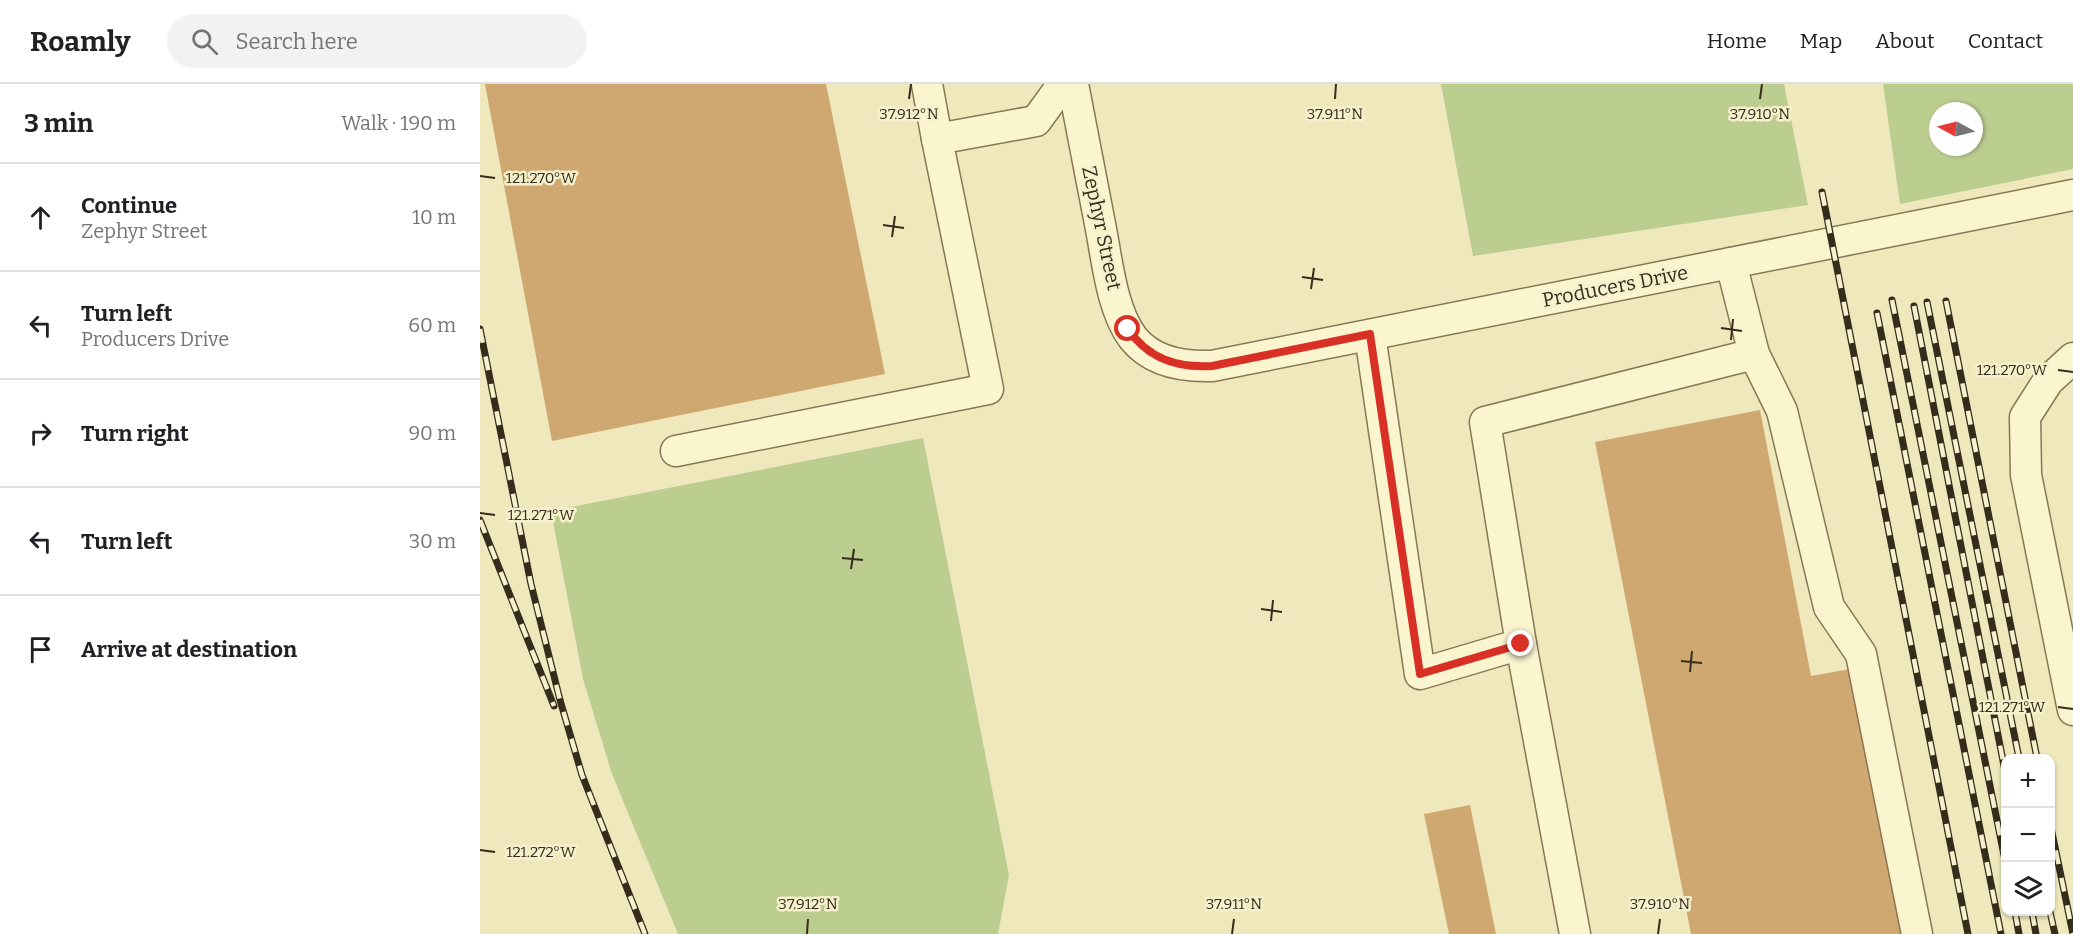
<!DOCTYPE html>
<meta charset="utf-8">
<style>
:root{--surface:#fff;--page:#f2f2f2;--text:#202124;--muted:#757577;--line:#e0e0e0}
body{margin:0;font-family:Bitter,serif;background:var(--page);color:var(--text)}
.controls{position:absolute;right:18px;bottom:18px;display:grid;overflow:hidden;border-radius:12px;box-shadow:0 2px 4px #0004}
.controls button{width:54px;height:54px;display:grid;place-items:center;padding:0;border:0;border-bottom:2px solid var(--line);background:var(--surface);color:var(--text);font:30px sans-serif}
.compass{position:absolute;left:1449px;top:18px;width:54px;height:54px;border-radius:50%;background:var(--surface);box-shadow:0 2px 4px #0004;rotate:277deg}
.stop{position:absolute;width:18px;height:18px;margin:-14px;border:4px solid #d93025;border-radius:50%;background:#fff}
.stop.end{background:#d93025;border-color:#fff;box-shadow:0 2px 6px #0008}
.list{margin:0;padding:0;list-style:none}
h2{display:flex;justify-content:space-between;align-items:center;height:78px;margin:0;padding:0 24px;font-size:26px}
h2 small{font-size:20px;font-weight:400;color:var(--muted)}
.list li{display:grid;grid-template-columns:39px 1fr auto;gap:18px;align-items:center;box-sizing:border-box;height:108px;padding:0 24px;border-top:2px solid var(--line)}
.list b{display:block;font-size:22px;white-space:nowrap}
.list p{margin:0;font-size:20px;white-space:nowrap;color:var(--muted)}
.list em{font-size:20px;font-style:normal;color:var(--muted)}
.icon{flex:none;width:33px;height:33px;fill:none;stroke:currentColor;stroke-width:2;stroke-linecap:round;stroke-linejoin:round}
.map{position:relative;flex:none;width:1593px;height:850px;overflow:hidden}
header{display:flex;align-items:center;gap:36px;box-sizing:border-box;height:84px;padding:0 30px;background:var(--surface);border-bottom:2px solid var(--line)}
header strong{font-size:28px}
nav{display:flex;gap:33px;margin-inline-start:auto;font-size:21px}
.search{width:420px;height:54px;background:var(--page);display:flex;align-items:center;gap:15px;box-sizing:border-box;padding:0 21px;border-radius:33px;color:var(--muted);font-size:22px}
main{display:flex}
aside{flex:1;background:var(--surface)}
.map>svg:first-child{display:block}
</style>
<header>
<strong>Roamly</strong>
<div class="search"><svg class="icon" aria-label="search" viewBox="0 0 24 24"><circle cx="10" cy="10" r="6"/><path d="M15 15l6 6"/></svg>Search here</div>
<nav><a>Home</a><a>Map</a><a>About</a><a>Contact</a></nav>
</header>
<main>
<aside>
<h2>3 min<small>Walk · 190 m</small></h2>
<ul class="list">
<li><svg class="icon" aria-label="ahead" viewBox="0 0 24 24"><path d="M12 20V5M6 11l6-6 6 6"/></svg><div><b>Continue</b><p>Zephyr Street</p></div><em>10 m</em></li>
<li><svg class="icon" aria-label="left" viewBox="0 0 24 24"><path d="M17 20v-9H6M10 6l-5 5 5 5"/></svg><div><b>Turn left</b><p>Producers Drive</p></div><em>60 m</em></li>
<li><svg class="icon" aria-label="right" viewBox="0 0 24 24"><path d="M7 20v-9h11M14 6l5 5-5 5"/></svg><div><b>Turn right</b></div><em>90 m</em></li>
<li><svg class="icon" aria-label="left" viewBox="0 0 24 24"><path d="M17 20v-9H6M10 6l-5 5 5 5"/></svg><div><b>Turn left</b></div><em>30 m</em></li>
<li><svg class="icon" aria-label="arrive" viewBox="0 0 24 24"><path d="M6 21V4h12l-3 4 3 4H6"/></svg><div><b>Arrive at destination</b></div></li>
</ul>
</aside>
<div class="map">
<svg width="1593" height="850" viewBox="0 0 1593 850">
<rect width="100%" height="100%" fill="#efe8bc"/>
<g fill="#bccd90" fill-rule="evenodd">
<polygon points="961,0 1304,0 1328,121 993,172"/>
<path d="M1403,0H1593V85L1420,120ZM1458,27H1494V63H1458Z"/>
<polygon points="443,354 529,791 518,850 198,850 132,690 103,595 71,427"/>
</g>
<g fill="#cfa770">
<polygon points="5,0 346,0 405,290 72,357"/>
<polygon points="1280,326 1331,592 1370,585 1422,850 1211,850 1115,358"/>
<polygon points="990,721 1016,850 969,850 944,730"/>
</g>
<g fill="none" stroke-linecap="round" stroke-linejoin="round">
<defs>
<g id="minor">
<polyline points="447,0 457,55"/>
<path d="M593,0C602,47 611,93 620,140C627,174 631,225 653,254C672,278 703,283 732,282L1593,111"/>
<polyline points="1251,179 1274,270 1302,327 1349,523 1381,570 1437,850"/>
<polyline points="890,251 940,590 1041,560 1095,850"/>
<polyline points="1593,274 1568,297 1545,333 1546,391 1593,626"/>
<polyline points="196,367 508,305 457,55 556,37 583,0"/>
<polyline points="1041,560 1005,338 1274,270"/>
</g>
</defs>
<use href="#minor" stroke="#877855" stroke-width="33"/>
<use href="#minor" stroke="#faf4cf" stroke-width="30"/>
<defs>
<g id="rail">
<polyline points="1342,108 1488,850"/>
<polyline points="1412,216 1526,781"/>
<polyline points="1466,217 1557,674"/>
<polyline points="1447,218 1539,674"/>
<polyline points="1434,222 1526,692"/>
<polyline points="1397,229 1521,850"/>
<polyline points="0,245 51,500 80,616 102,691 165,850"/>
<polyline points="0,436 74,622"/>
<polyline points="1570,739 1593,850"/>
<polyline points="1535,828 1539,850"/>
<polyline points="1552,828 1556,850"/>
<polyline points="1570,828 1575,850"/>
</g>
</defs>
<use href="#rail" stroke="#352c1b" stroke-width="7"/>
<use href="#rail" stroke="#f6f1cc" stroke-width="4.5" stroke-dasharray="14" stroke-linecap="butt"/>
</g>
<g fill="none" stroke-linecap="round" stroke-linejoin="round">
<path stroke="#d93025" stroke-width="8" d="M648,245C668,275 697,284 732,282L890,250L940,590L1041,560"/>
</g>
<path fill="none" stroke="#352c1b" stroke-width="2" d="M429,15L431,0M855,15L856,0M1280,15L1282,0M0,92L15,94M403,141L424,144M412,153L415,132M822,193L843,196M831,205L834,184M1241,244L1262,247M1251,256L1253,235M1578,286L1593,288M0,429L15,431M362,474L383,476M371,485L374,465M781,525L802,528M791,537L793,516M1201,577L1222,579M1210,588L1212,567M1578,623L1593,625M0,766L15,768M327,850L328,835M752,850L754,835M1178,850L1180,835"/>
<g text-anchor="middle" stroke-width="5" stroke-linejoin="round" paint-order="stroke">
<g font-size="20" fill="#352c1b" stroke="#f6f1cc">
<text transform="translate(622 144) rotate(78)" y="7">Zephyr Street</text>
<text transform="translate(1135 202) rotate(-11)" y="7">Producers Drive</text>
</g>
</g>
<g font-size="15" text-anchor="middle" fill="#352c1b" stroke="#f6f1cc" stroke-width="5" stroke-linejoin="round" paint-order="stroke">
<text x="429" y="35">37.912°N</text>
<text x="855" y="35">37.911°N</text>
<text x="1280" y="35">37.910°N</text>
<text x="61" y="99">121.270°W</text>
<text x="1532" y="291">121.270°W</text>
<text x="61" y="436">121.271°W</text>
<text x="1532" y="628">121.271°W</text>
<text x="61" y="773">121.272°W</text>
<text x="328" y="825">37.912°N</text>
<text x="754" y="825">37.911°N</text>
<text x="1180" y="825">37.910°N</text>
</g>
</svg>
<div class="controls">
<button>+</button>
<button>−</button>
<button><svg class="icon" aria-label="layers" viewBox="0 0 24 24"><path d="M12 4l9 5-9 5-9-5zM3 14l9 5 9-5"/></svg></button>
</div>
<svg class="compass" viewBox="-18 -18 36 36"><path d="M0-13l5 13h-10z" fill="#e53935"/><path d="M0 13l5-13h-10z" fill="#757577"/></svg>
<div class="stop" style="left:648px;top:245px"></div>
<div class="stop end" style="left:1041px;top:560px"></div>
</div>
</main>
